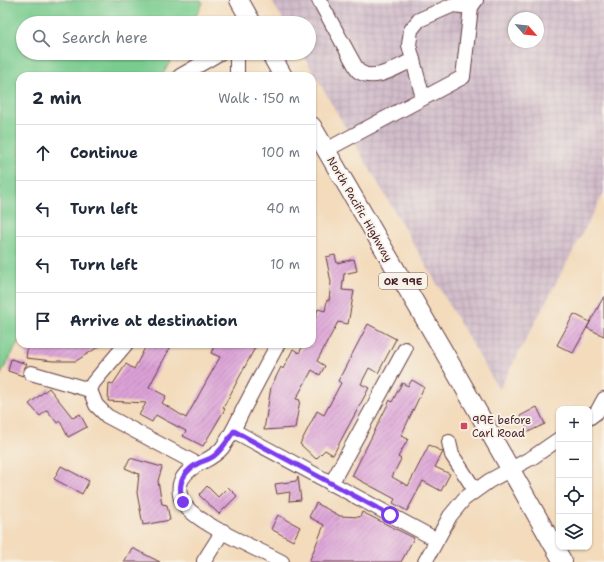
<!DOCTYPE html>
<meta charset="utf-8">
<style>
:root{--surface:#fff;--page:#f6f6f7;--text:#1f2937;--muted:#747a83;--line:#e0e1e3}
body{margin:0;font-family:"Shantell Sans",sans-serif;background:var(--page);color:var(--text)}
.controls{position:absolute;right:12px;bottom:12px;display:grid;overflow:hidden;border-radius:8px;box-shadow:0 1px 3px #0004}
.controls button{width:36px;height:36px;display:grid;place-items:center;padding:0;border:0;border-bottom:1px solid var(--line);background:var(--surface);color:var(--text);font:20px sans-serif}
.compass{position:absolute;left:508px;top:12px;width:36px;height:36px;border-radius:50%;background:var(--surface);box-shadow:0 1px 3px #0004;rotate:118deg}
.stop{position:absolute;width:12px;height:12px;margin:-9px;border:3px solid #7c3aed;border-radius:50%;background:#fff}
.stop.end{background:#7c3aed;border-color:#fff;box-shadow:0 1px 4px #0008}
.list{margin:0;padding:0;list-style:none}
h2{display:flex;justify-content:space-between;align-items:center;height:52px;margin:0;padding:0 16px;font-size:17px}
h2 small{font-size:13px;font-weight:400;color:var(--muted)}
.list li{display:grid;grid-template-columns:26px 1fr auto;gap:12px;align-items:center;box-sizing:border-box;height:56px;padding:0 16px;border-top:1px solid var(--line)}
.list b{display:block;font-size:15px;white-space:nowrap}
.list em{font-size:13px;font-style:normal;color:var(--muted)}
.icon{flex:none;width:22px;height:22px;fill:none;stroke:currentColor;stroke-width:2;stroke-linecap:round;stroke-linejoin:round}
.map{position:relative;flex:none;width:604px;height:562px;overflow:hidden}
.search{position:absolute;background:var(--surface);box-shadow:0 1px 3px #0004;left:16px;top:16px;width:300px;height:44px;display:flex;align-items:center;gap:10px;box-sizing:border-box;padding:0 14px;border-radius:22px;color:var(--muted);font-size:15px}
.panel{position:absolute;background:var(--surface);box-shadow:0 1px 3px #0004;left:16px;top:72px;width:300px;height:276px;border-radius:12px}
.map>svg:first-child{display:block}
</style>
<div class="map">
<svg width="604" height="562" viewBox="0 0 604 562">
<defs>
<pattern id="industrial-grid" width="8" height="8" patternUnits="userSpaceOnUse"><rect width="8" height="8" fill="#d1bdca"/><path d="M0 4h8M4 0v8" fill="none" stroke="#b5a2ae"/></pattern>
<pattern id="building-hatch" width="6" height="6" patternUnits="userSpaceOnUse"><rect width="6" height="6" fill="#dca1d7"/><path d="M-1 1l2-2M0 6l6-6M5 7l2-2" fill="none" stroke="#b483af"/></pattern>
</defs>
<rect width="100%" height="100%" fill="#f7f3e8"/>
<filter id="ink" filterUnits="userSpaceOnUse"><feTurbulence type="fractalNoise" baseFrequency=".025" numOctaves="2"/><feDisplacementMap in="SourceGraphic" scale="8" xChannelSelector="R" yChannelSelector="G"/><feConvolveMatrix kernelMatrix="1 2 1 2 8 2 1 2 1" color-interpolation-filters="sRGB"/></filter>
<filter id="wash" filterUnits="userSpaceOnUse"><feTurbulence type="fractalNoise" baseFrequency=".012" numOctaves="4" result="noise"/><feDisplacementMap in="SourceGraphic" scale="16" xChannelSelector="R" yChannelSelector="G"/><feGaussianBlur stdDeviation="0.9" result="paint"/><feColorMatrix in="noise" values="0 0 0 0 0 0 0 0 0 0 0 0 0 0 0 0 0 1.4 0 .05"/><feComposite in="paint" operator="in"/></filter>
<g filter="url(#wash)">
<rect width="100%" height="100%" fill="#f3dbbc"/>
<path fill="url(#industrial-grid)" fill-rule="evenodd" d="M271,0H604V193L499,390L302,53H309V23H285ZM514,18H538V42H514Z"/>
<polygon fill="#79cc8f" stroke="#62765d" points="0,0 201,0 203,3 192,23 23,23 23,53 175,53 162,76 20,76 20,339 0,376"/>
<g id="blocks">
<g fill="url(#building-hatch)">
<polygon points="335,255 337,263 354,259 357,271 344,274 342,290 354,291 348,324 338,322 317,361 325,366 320,375 312,370 296,399 300,400 295,428 264,430 271,387 281,367 283,369 293,349 299,353 304,344 312,344 312,329 318,309 325,311 327,300 329,301 331,282 326,257"/>
<polygon points="604,296 604,336 587,328"/>
<polygon points="574,314 590,322 573,353 557,345"/>
<polygon points="368,324 396,339 378,373 369,368 361,384 369,388 333,455 325,450 316,459 300,444 317,411 324,415 341,383 338,381"/>
<polygon points="28,344 103,344 76,361 53,361 26,358"/>
<polygon points="147,344 172,344 149,387 166,396 162,403 186,418 220,357 211,353 215,344 257,344 223,408 225,409 203,446 183,436 186,431 163,419 156,415 152,422 139,415 146,403 108,401 109,383 113,384 126,364 134,369"/>
<polygon points="11,359 27,364 23,370 23,376 8,371"/>
<polygon points="412,380 424,387 401,436 408,439 398,457 401,459 392,477 408,486 429,445 443,452 435,467 450,474 441,491 423,481 407,511 393,503 395,499 352,476 390,400 392,402 402,383 408,386"/>
<polygon points="49,388 73,418 80,414 87,427 68,437 60,421 57,423 47,410 40,416 29,404"/>
<polygon points="537,407 545,424 528,432 520,416"/>
<polygon points="130,458 162,467 158,481 162,504 167,505 170,520 143,525 137,493 139,474 125,468"/>
<polygon points="61,466 89,481 82,494 54,479"/>
<polygon points="298,477 301,500 289,501 290,492 277,494 275,484 296,481"/>
<polygon points="207,486 218,497 228,487 237,496 219,514 199,495"/>
<polygon points="316,503 340,516 360,517 362,512 414,538 401,562 309,562 324,525 309,517"/>
<polygon points="278,515 300,527 293,541 271,529"/>
<polygon points="132,548 160,562 124,562"/>
</g>
</g>
</g>
<g filter="url(#ink)">
<use href="#blocks" fill-opacity="0" stroke="#633b41" stroke-width="1"/>
<g fill="none" stroke-linecap="round" stroke-linejoin="round">
<defs>
<g id="minor">
<path d="M319,0L358,71C375,83 396,67 413,60"/>
<polyline points="237,53 237,76"/>
<polyline points="180,76 220,53"/>
<polyline points="423,98 409,45 411,30 419,20 453,5 471,7"/>
<polyline points="326,150 463,77 471,7 476,0"/>
<polyline points="126,344 93,383 90,390 96,405 107,416 197,464"/>
<path d="M278,344C267,364 256,385 245,406C238,420 232,435 222,448C211,462 191,463 182,479C178,486 179,496 183,503C197,524 258,549 282,562"/>
<polyline points="31,373 90,390"/>
<polyline points="589,418 597,412 604,399"/>
<polyline points="234,431 437,540"/>
<polyline points="449,442 452,455 475,490"/>
<polyline points="331,484 405,349"/>
<polyline points="204,561 223,531"/>
<polyline points="425,562 450,516 464,499 489,481 533,457 559,439"/>
</g>
<g id="major">
<polyline points="239,0 252,23"/>
<polyline points="270,53 283,76"/>
<polyline points="312,126 444,352 563,562"/>
</g>
</defs>
<use href="#minor" stroke="#633b41" stroke-width="16"/>
<use href="#major" stroke="#633b41" stroke-width="20"/>
<use href="#minor" stroke="#fff" stroke-width="14"/>
<use href="#major" stroke="#fff" stroke-width="18"/>
</g>
</g>
<g fill="none" stroke-linecap="round" stroke-linejoin="round" filter="url(#ink)">
<path stroke="#7c3aed" stroke-width="5" d="M183,502C177,486 182,473 197,464C202,461 209,460 214,456C222,450 228,440 234,431L390,515"/>
</g>
<rect fill="#d1495b" stroke="#f7f3e8" stroke-width="1.5" x="460" y="422" width="8" height="8" rx="2"/>
<g text-anchor="middle" stroke-width="4" stroke-linejoin="round" paint-order="stroke">
<rect fill="#f7f3e8" stroke="#7e5f64" stroke-width="1" x="379" y="273" width="48" height="16" rx="3"/>
<g font-size="10" font-weight="bold" fill="#4a1f2b">
<text x="403" y="285">OR 99E</text>
</g>
<g font-size="11" fill="#4a1f2b" stroke="#f7f3e8">
<text transform="translate(360 209) rotate(60)" y="4">North Pacific Highway</text>
</g>
<g font-size="11" fill="#4a1f2b" stroke="#f7f3e8" text-anchor="start">
<text x="472" y="424">99E before<tspan x="472" dy="13">Carl Road</tspan></text>
</g>
</g>
</svg>
<div class="controls">
<button>+</button>
<button>−</button>
<button><svg class="icon" aria-label="locate" viewBox="0 0 24 24"><circle cx="12" cy="12" r="6"/><path d="M12 2v4M12 18v4M2 12h4M18 12h4"/></svg></button>
<button><svg class="icon" aria-label="layers" viewBox="0 0 24 24"><path d="M12 4l9 5-9 5-9-5zM3 14l9 5 9-5"/></svg></button>
</div>
<svg class="compass" viewBox="-18 -18 36 36"><path d="M0-13l5 13h-10z" fill="#e53935"/><path d="M0 13l5-13h-10z" fill="#747a83"/></svg>
<div class="stop" style="left:390px;top:515px"></div>
<div class="stop end" style="left:183px;top:502px"></div>
<div class="search"><svg class="icon" aria-label="search" viewBox="0 0 24 24"><circle cx="10" cy="10" r="6"/><path d="M15 15l6 6"/></svg>Search here</div>
<section class="panel">
<h2>2 min<small>Walk · 150 m</small></h2>
<ul class="list">
<li><svg class="icon" aria-label="ahead" viewBox="0 0 24 24"><path d="M12 20V5M6 11l6-6 6 6"/></svg><div><b>Continue</b></div><em>100 m</em></li>
<li><svg class="icon" aria-label="left" viewBox="0 0 24 24"><path d="M17 20v-9H6M10 6l-5 5 5 5"/></svg><div><b>Turn left</b></div><em>40 m</em></li>
<li><svg class="icon" aria-label="left" viewBox="0 0 24 24"><path d="M17 20v-9H6M10 6l-5 5 5 5"/></svg><div><b>Turn left</b></div><em>10 m</em></li>
<li><svg class="icon" aria-label="arrive" viewBox="0 0 24 24"><path d="M6 21V4h12l-3 4 3 4H6"/></svg><div><b>Arrive at destination</b></div></li>
</ul>
</section>
</div>
